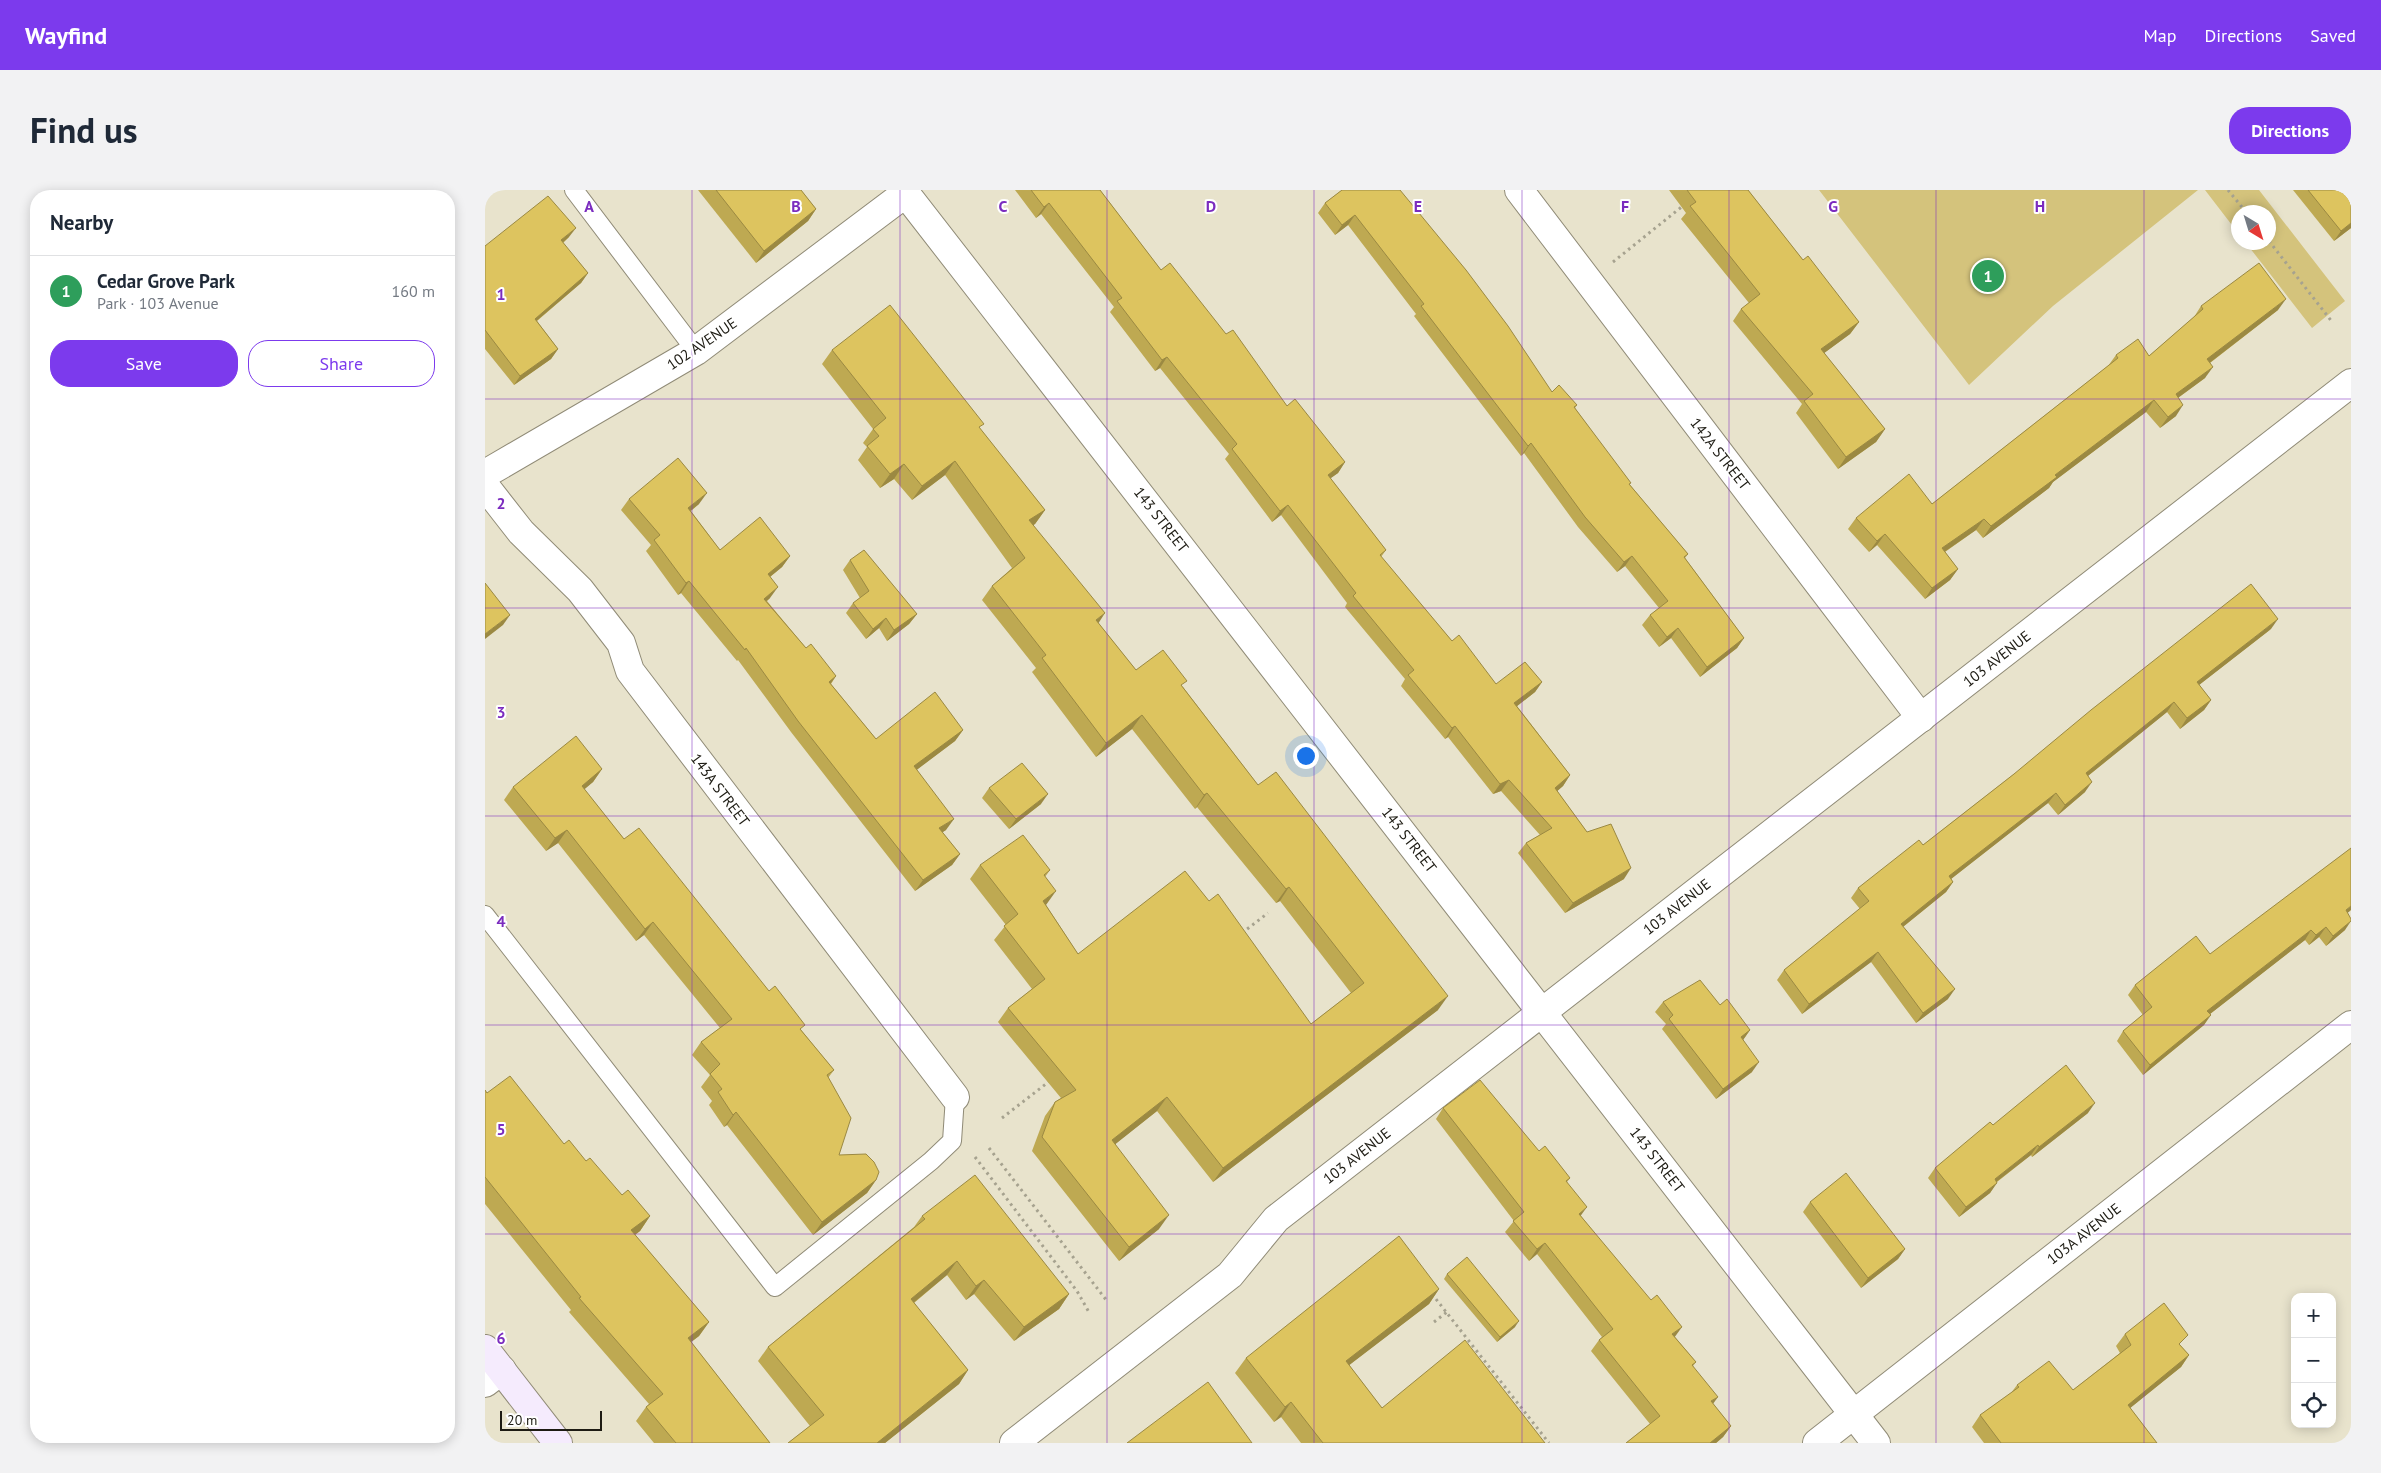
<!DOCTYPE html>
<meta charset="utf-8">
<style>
:root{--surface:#fff;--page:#f2f2f3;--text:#1f2937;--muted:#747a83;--line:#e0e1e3;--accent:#7c3aed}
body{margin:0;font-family:"PT Sans",sans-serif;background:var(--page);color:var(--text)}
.controls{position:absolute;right:15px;bottom:15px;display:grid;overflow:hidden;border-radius:10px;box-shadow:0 2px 12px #0003}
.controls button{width:45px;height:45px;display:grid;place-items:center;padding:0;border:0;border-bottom:1px solid var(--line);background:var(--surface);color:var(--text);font:25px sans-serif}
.compass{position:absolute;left:1746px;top:15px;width:45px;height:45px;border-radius:50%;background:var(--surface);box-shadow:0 2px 12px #0003;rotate:142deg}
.scale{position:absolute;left:15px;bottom:12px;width:102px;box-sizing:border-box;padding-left:5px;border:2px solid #1d1b13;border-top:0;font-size:14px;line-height:18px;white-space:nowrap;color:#1d1b13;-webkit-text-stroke:4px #fff;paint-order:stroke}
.you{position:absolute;left:820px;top:565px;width:18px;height:18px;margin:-12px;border:4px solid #fff;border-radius:50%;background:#1a73e8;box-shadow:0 0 0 8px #1a73e833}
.badge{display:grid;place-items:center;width:32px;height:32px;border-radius:50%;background:var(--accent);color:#fff;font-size:16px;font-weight:700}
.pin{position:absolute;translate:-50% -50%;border:2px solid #fff;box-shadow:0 1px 5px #0006}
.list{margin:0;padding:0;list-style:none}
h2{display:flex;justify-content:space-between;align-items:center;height:65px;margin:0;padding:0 20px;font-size:21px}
h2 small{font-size:16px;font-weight:400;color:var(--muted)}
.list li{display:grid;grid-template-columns:32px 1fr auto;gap:15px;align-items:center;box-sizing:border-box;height:70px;padding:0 20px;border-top:1px solid var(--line)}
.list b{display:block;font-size:19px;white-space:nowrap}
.list p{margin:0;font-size:16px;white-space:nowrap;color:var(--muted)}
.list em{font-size:16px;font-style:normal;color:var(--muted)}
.actions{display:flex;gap:10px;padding:15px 20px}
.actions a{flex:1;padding:11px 0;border:1px solid var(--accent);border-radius:20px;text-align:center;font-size:18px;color:var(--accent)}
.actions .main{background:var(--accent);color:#fff}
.icon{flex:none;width:28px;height:28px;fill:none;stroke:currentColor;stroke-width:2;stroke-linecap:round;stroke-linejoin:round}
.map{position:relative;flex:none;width:1866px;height:1253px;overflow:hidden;border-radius:20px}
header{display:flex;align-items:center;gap:30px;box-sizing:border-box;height:70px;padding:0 25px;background:var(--accent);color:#fff}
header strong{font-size:24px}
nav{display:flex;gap:28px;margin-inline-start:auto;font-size:18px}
.intro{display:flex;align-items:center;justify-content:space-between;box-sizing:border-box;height:120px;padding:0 30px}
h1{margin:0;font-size:35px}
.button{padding:12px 22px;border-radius:20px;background:var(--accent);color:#fff;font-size:18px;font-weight:700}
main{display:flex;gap:30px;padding:0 30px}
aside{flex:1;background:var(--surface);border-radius:20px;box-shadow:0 2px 12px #0003}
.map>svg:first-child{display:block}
</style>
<header>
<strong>Wayfind</strong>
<nav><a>Map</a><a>Directions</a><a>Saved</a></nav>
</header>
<div class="intro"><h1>Find us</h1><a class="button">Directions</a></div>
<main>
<aside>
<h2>Nearby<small></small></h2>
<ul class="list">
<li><span class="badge" style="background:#2e9e5b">1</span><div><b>Cedar Grove Park</b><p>Park · 103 Avenue</p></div><em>160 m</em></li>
</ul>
<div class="actions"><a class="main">Save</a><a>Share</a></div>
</aside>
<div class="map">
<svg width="1866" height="1253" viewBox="0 0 1866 1253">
<rect width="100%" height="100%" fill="#e8e3cc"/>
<g fill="#d4c37c">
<polygon points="1334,0 1713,0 1568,116 1484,195"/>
<polygon points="1720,0 1774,0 1860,111 1827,138 1761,53 1784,52 1784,22 1754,22 1753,43"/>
</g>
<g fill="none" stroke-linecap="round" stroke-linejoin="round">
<defs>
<g id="service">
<polyline points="89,0 211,161"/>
<polyline points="0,725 290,1097 446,971 467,951 470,907"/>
</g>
<g id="minor">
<polyline points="418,0 1391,1253"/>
<polyline points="1034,0 1436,528"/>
<polyline points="0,284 211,161 421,3"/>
<polyline points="0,296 36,342 95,400 136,453 145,481 470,907"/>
<polyline points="0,1193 17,1180"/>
<polyline points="1332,1253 1866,835"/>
</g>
<polyline id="tertiary" points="529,1253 745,1085 791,1029 1866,193"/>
<polyline id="secondary" points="0,1159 73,1253"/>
</defs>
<use href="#service" stroke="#908b77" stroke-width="20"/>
<use href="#minor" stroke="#908b77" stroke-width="30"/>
<use href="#tertiary" stroke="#908b77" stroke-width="30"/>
<use href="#secondary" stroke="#908b77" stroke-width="30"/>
<g stroke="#a6a28f" stroke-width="3" stroke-dasharray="2.5 4" stroke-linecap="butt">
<polyline points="1743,0 1761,22"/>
<polyline points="1784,51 1848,133"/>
<polyline points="1128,72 1199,15"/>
<polyline points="757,743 783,723"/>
<polyline points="517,928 566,890"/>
<polyline points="504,958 622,1111"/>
<polyline points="490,967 592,1101 605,1124"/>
<polyline points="947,1104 1064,1253"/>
<polyline points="949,1132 962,1122"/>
</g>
<use href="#service" stroke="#fff" stroke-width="18"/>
<use href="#minor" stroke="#fff" stroke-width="28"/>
<use href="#tertiary" stroke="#fff" stroke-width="28"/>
<use href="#secondary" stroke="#f5ebfd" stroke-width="28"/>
</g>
<g fill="#bea952">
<polygon points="213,0 316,0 331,19 323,31 271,73"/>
<polygon points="530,0 615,0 676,80 741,144 802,216 860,272 853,283 845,288 901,360 896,367 967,451 1011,494 1057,492 1050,502 1032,516 1085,585 1078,596 1072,601 1102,642 1139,689 1080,723 1033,663 1041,653 1055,645 1016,601 1008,604 963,547 960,549 916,496 920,489 860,417 862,413 796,325 787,332 740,269 744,264 675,178 670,181 625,122 629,117 556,24 551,28"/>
<polygon points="857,0 1067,202 1092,215 1090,218 1145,295 1203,364 1200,368 1259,448 1252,458 1215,487 1186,448 1174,457 1157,435 1165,425 1174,418 1140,376 1132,382 1093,337 1039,263 1036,266 929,126 931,124 863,35 850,45 833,23 840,13"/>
<polygon points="1184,0 1263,0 1318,70 1374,132 1365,144 1339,163 1400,239 1391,252 1353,279 1311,223 1317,214 1248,131 1256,119 1264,113 1196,29 1201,23"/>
<polygon points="1808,0 1866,0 1866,38 1849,51"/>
<polygon points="84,47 78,53 103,83 96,93 52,131 73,159 66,169 29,195 0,159 0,56"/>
<polygon points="1716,116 1793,120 1725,173 1720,188 1693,208 1691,226 1675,238 1661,222 1568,292 1564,298 1498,348 1491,340 1460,362 1473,379 1465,390 1440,409 1392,355 1384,362 1363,339 1371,328 1447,314 1623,176 1631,165 1664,166 1709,127"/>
<polygon points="347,160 495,239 560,320 550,334 548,335 613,433 651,480 698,497 773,595 953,820 728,992 672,921 630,954 674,1039 634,1071 547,961 560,926 570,912 576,908 513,832 523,818 547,799 509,750 521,735 485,689 495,675 565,680 560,687 561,715 593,764 826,834 866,803 795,711 791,713 712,617 710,619 647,539 611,567 547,482 551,478 497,410 507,396 527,378 460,285 427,310 409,289 395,298 373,270 382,257 378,253 388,239 337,174"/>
<polygon points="144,309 214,314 206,321 235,360 305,366 297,377 285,387 285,408 282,411 321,458 351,486 346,494 391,549 478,540 470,551 431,580 461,640 457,642 475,664 467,675 430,701 306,542 253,470 252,471 196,403 193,405 161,361 166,355 136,320"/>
<polygon points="365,370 432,424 424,434 402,451 394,438 381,449 361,423 368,413 375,408 358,380"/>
<polygon points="1786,439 1714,495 1726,510 1719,520 1695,539 1682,522 1603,586 1600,602 1573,625 1563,613 1466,689 1468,692 1461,702 1418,737 1463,809 1431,833 1386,772 1317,824 1292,790 1299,780 1375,719 1366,708 1373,698 1438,655 1529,584"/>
<polygon points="117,579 108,592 99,599 139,649 284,801 349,880 343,888 354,965 391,990 382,1003 328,1045 242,935 239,937 224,915 227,911 216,897 225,885 207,865 216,852 235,838 159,745 151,751 73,653 61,661 19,610 28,597"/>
<polygon points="504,598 556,614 524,639 497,608"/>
<polygon points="1866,720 1862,723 1860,740 1841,756 1834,747 1824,755 1820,750 1725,824 1719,835 1658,885 1632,851 1638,841 1658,825 1643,805 1650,795 1725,764"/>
<polygon points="1178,812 1235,815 1265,840 1258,850 1267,882 1231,909 1177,839 1181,834 1170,822"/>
<polygon points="0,900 2,903 79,954 101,971 137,1005 165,1026 155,1041 150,1045 224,1132 214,1146 206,1152 285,1253 169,1253 151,1231 161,1217 164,1214 84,1122 86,1120 0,1014"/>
<polygon points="958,918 1054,961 1085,988 1082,992 1096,1026 1190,1147 1211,1172 1208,1176 1228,1214 1246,1236 1238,1247 1231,1253 1141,1253 1165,1234 1106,1161 1114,1150 1117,1147 1052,1064 1044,1071 1020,1042 1029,1031 951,929"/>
<polygon points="1603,923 1547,967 1546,965 1512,992 1505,1003 1474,1027 1443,988 1450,978 1508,935"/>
<polygon points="1325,1012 1420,1059 1413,1069 1376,1098 1318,1022"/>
<polygon points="437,1026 584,1104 574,1119 529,1151 489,1104 481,1110 462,1085 429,1113 483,1180 474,1194 400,1253 303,1253 325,1236 273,1171 283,1157 429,1037"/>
<polygon points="962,1084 1030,1137 1012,1152 959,1089"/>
<polygon points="954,1099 944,1114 864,1175 897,1218 1060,1253 816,1253 796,1227 789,1232 750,1183 761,1168"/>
<polygon points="1640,1144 1695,1155 1704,1165 1696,1177 1645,1218 1672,1253 1499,1253 1487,1237 1495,1225 1526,1203 1532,1195 1588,1200 1635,1163 1631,1156"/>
</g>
<g fill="#9b8942">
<polygon points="564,13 556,24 551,28 559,17"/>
<polygon points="331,19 323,31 271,73 279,61"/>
<polygon points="870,25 863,35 850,45 857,35"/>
<polygon points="1866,33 1866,38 1849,51 1856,41"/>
<polygon points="91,38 84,47 69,60 76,50"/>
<polygon points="103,83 96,93 43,138 50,129"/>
<polygon points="1801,109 1793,120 1714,181 1722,169"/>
<polygon points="1374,132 1365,144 1327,172 1336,159"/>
<polygon points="73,159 66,169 29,195 35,186"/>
<polygon points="682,167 675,178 670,181 677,170"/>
<polygon points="1728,177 1720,188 1683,215 1691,204"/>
<polygon points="1669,210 1661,222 1568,292 1564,298 1498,348 1506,336 1570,285"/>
<polygon points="1698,215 1691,226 1675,238 1683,227"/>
<polygon points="1400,239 1391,252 1353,279 1361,267"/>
<polygon points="1046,253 1039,263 1036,266 1043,256"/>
<polygon points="470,271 460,285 427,310 437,296"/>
<polygon points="860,272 853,283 835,296 843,285"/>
<polygon points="419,274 409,289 395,298 405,284"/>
<polygon points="222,303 214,314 195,329 203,318"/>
<polygon points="803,315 796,325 787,332 795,321"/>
<polygon points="560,320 550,334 535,344 544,330"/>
<polygon points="1499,329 1491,340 1449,369 1457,358"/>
<polygon points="1400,344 1392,355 1384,362 1392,351"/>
<polygon points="305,366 297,377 275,395 283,384"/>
<polygon points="1147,366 1140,376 1132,382 1139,372"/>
<polygon points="1473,379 1465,390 1440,409 1447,398"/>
<polygon points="204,391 196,403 193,405 201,393"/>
<polygon points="293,397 285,408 271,420 279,409"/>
<polygon points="620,423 611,437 611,430"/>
<polygon points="432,424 424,434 402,451 409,440"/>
<polygon points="25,425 18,435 0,449 0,444"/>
<polygon points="401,428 394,438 381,449 388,439"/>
<polygon points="1793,429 1786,439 1705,502 1712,492"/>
<polygon points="1193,438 1186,448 1174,457 1182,447"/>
<polygon points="1259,448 1252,458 1215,487 1222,477"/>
<polygon points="351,486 343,497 344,492"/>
<polygon points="1057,492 1050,502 1022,524 1029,513"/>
<polygon points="1726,510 1719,520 1695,539 1702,528"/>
<polygon points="1689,512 1682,522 1594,593 1601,583"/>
<polygon points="657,525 647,539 611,567 621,553"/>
<polygon points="970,536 963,547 960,549 967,538"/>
<polygon points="478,540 470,551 421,588 429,576"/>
<polygon points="117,579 108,592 88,609 97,596"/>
<polygon points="1085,585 1078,596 1063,609 1070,598"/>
<polygon points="1024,590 1016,601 1008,604 1015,594"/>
<polygon points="1607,592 1600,602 1573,625 1580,615"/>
<polygon points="722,603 712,617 710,619 719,605"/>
<polygon points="1571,603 1563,613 1457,696 1464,686"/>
<polygon points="563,604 556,614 524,639 531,629"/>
<polygon points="469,629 461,640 446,650 454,638"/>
<polygon points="82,640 73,653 61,661 70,648"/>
<polygon points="475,664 467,675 430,701 438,690"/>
<polygon points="1146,678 1139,689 1080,723 1088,713"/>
<polygon points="1468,692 1461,702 1409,744 1416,734"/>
<polygon points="804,697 795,711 791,713 801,699"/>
<polygon points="571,701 561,715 548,725 558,711"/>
<polygon points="1866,716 1866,720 1854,730 1861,720"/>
<polygon points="1866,731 1860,740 1841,756 1848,746"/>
<polygon points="168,732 159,745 151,751 160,739"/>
<polygon points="1841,737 1834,747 1824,755 1831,745"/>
<polygon points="1826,740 1820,750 1716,831 1722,821"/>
<polygon points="1393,762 1386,772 1317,824 1324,814"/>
<polygon points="1470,799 1463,809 1431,833 1438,823"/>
<polygon points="963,806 953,820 728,992 738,978"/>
<polygon points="1726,825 1719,835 1658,885 1665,875"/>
<polygon points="1265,840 1258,850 1256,847"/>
<polygon points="1274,872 1267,882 1231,909 1238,899"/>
<polygon points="682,907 672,921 618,964 627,950"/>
<polygon points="1610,913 1603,923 1547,967 1554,957"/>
<polygon points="251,922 242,935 239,937 248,925"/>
<polygon points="1553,955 1546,965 1502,999 1510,989"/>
<polygon points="391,990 382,1003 328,1045 337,1032"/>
<polygon points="1512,993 1505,1003 1474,1027 1481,1017"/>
<polygon points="1102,1017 1094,1028 1094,1024"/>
<polygon points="684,1025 674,1039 634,1071 644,1057"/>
<polygon points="165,1026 155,1041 136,1055 146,1040"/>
<polygon points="1060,1053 1052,1064 1044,1071 1052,1059"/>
<polygon points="1420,1059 1413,1069 1376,1098 1383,1088"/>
<polygon points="472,1071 462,1085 416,1123 426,1109"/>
<polygon points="499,1090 489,1104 481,1110 491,1096"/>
<polygon points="954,1099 944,1114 850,1186 861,1171"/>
<polygon points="584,1104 574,1119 529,1151 539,1137"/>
<polygon points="1034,1131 1030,1137 1012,1152 1015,1147"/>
<polygon points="224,1132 214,1146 193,1162 203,1148"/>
<polygon points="1197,1137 1189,1148 1187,1144"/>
<polygon points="1704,1165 1696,1177 1634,1227 1643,1215"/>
<polygon points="483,1180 474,1194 400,1253 392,1253"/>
<polygon points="1233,1207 1225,1218 1226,1211"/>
<polygon points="806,1212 796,1227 789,1232 800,1217"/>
<polygon points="1246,1236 1238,1247 1231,1253 1225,1253"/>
</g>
<g fill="#ddc45f" stroke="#9b8942">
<polygon points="231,0 316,0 331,19 279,61"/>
<polygon points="546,0 615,0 676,80 685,73 741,144 748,140 802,216 810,209 860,272 843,285 901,360 895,365 967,451 974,445 1011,494 1040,472 1057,492 1029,513 1085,585 1070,598 1102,642 1126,634 1146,678 1088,713 1041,653 1067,638 1024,590 1015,594 970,536 967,538 923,485 929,480 868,406 871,403 803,315 795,321 747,259 752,254 682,167 677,170 632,111 637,108 564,13 559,17"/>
<polygon points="857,0 915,0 981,80 1023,136 1067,202 1074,195 1092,215 1089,217 1146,293 1144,294 1203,364 1199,367 1259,448 1222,477 1193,438 1182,447 1165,425 1183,411 1147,366 1139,372 1100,327 1046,253 1043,256 936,116 939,114 870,25 857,35 840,13"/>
<polygon points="1202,0 1263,0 1318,70 1323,66 1374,132 1336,159 1400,239 1361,267 1319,211 1328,204 1256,119 1275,104 1205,16 1211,12"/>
<polygon points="1823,0 1866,0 1866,33 1856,41"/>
<polygon points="63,6 91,38 76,50 103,83 50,129 73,159 35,186 0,140 0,56"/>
<polygon points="1774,73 1801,109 1722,169 1728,177 1691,204 1698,215 1683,227 1669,210 1570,285 1572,287 1506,336 1499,329 1457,358 1473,379 1447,398 1400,344 1392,351 1371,328 1424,284 1447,314 1633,168 1631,165 1653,149 1664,166 1718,119 1716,116"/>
<polygon points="405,115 499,234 494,237 560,320 544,330 620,423 611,430 651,480 678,460 702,491 696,495 773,595 791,582 963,806 738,978 682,907 627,950 684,1025 644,1057 557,947 570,912 591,900 523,818 560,789 519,736 533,724 495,675 538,645 565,680 559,685 571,701 558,711 593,764 700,681 724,711 733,704 826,834 879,793 804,697 801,699 722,603 719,605 657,525 621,553 557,468 561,465 507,396 540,368 470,271 437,296 419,274 405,284 382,256 394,246 388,239 401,228 347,160"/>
<polygon points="193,268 222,303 203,318 235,360 275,327 305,366 283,384 293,397 279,409 321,458 326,454 351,486 344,492 391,549 450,502 478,540 429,576 469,629 454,638 475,664 438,690 313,531 261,458 260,460 204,391 201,393 169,350 175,345 144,309"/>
<polygon points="379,360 432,424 409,440 401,428 388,439 368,413 384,401 365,370"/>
<polygon points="0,393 25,425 0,444"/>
<polygon points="1766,394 1793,429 1712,492 1726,510 1702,528 1689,512 1601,583 1607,592 1580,615 1571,603 1464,686 1468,692 1416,734 1470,799 1438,823 1393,762 1324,814 1299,780 1384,711 1373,698 1434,650 1438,655 1529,584 1606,520"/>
<polygon points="91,546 117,579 97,596 139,649 154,638 284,801 290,796 320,835 315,839 349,880 342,885 366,928 354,965 381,964 389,972 394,982 391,990 337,1032 251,922 248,925 233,902 237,899 225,884 235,874 216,852 247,829 168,732 160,739 82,640 70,648 28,597"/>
<polygon points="537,573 563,604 531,629 504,598"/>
<polygon points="1866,658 1866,716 1861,720 1866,729 1866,731 1848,746 1841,737 1831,745 1826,740 1722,821 1726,825 1665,875 1638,841 1667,817 1650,795 1711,746 1725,764"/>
<polygon points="1215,790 1235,815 1242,809 1265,840 1256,847 1274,872 1238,899 1184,829 1188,825 1178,812"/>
<polygon points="1581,875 1610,913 1554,957 1553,955 1510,989 1512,993 1481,1017 1450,978 1505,932 1508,935"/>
<polygon points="25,886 79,954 84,950 101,971 105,968 137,1005 143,1000 165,1026 146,1040 224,1132 203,1148 285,1253 191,1253 161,1217 178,1204 94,1108 96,1107 0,987 0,900 2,903"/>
<polygon points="995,890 1054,961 1060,956 1085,988 1081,991 1102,1017 1094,1024 1166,1110 1172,1105 1197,1137 1187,1144 1211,1172 1207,1175 1233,1207 1226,1211 1246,1236 1225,1253 1141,1253 1175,1226 1114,1150 1128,1139 1060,1053 1052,1059 1028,1031 1039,1022 958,918"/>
<polygon points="1361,983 1420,1059 1383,1088 1325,1012"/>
<polygon points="490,985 584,1104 539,1137 499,1090 491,1096 472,1071 426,1109 483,1180 392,1253 303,1253 339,1225 283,1157 440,1029 437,1026"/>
<polygon points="914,1046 954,1099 861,1171 897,1218 980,1150 1060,1253 838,1253 806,1212 800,1217 761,1168"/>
<polygon points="982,1067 1034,1131 1015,1147 962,1084"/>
<polygon points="1679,1113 1703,1145 1694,1154 1704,1165 1643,1215 1672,1253 1516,1253 1495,1225 1534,1197 1532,1195 1564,1171 1588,1200 1646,1155 1640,1144"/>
<polygon points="723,1192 767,1253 642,1253"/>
</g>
<path fill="none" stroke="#7b2cbf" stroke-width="1" stroke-opacity="0.55" d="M207,0V1253M415,0V1253M622,0V1253M829,0V1253M1037,0V1253M1244,0V1253M1451,0V1253M1659,0V1253M0,209H1866M0,418H1866M0,626H1866M0,835H1866M0,1044H1866"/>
<g text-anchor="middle" stroke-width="4" stroke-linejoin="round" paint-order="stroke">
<g font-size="15" fill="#1d1b13" stroke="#fff">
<text transform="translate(217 154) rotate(-34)" y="5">102 AVENUE</text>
<text transform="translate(1235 264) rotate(52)" y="5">142A STREET</text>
<text transform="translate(676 330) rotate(52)" y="5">143 STREET</text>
<text transform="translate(1512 469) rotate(-38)" y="5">103 AVENUE</text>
<text transform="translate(235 600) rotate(53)" y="5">143A STREET</text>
<text transform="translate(924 650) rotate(52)" y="5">143 STREET</text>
<text transform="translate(1192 717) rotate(-38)" y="5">103 AVENUE</text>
<text transform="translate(872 966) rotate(-38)" y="5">103 AVENUE</text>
<text transform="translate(1172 970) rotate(52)" y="5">143 STREET</text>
<text transform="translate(1599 1044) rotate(-38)" y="5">103A AVENUE</text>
</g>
</g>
<g font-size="16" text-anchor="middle" font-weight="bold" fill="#7b2cbf" stroke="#fff" stroke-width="4" stroke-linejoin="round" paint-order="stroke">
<text x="104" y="22">A</text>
<text x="311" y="22">B</text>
<text x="518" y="22">C</text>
<text x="726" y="22">D</text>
<text x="933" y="22">E</text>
<text x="1140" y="22">F</text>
<text x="1348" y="22">G</text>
<text x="1555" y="22">H</text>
<text x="16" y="110">1</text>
<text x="16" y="319">2</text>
<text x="16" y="528">3</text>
<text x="16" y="737">4</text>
<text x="16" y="945">5</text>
<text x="16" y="1154">6</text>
</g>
</svg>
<div class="controls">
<button>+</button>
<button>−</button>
<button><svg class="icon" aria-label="locate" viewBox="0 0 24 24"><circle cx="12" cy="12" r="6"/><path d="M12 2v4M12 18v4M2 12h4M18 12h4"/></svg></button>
</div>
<svg class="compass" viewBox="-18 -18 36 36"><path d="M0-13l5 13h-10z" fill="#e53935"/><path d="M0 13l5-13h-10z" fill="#747a83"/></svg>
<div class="scale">20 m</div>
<div class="you"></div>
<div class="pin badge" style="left:1503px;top:86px;background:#2e9e5b">1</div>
</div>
</main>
